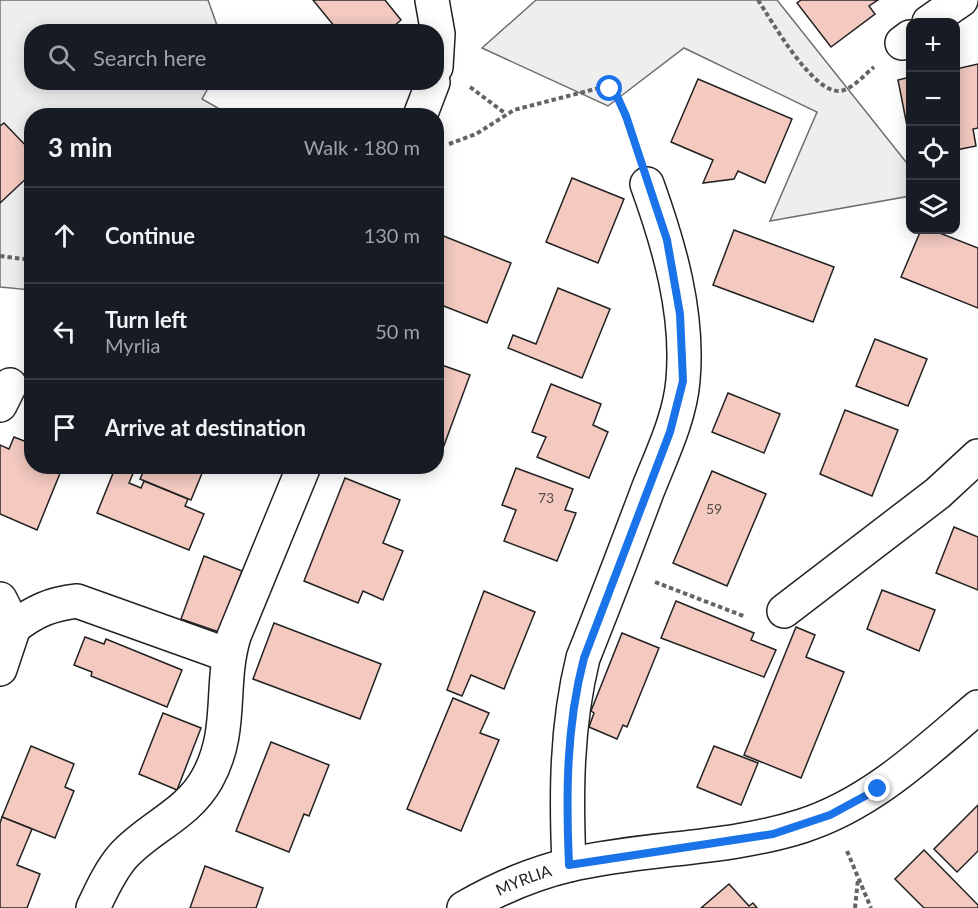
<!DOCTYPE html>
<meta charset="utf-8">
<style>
:root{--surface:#171b24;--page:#242831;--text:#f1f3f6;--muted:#9ea1a6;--line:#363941}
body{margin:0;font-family:Lato,sans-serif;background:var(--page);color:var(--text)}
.controls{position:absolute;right:18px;top:18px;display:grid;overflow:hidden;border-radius:12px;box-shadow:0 3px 15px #0003}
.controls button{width:54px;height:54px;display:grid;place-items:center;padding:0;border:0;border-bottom:2px solid var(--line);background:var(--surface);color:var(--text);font:30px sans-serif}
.stop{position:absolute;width:18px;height:18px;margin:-14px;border:4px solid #1a73e8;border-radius:50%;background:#fff}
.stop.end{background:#1a73e8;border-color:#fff;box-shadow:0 2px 6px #0008}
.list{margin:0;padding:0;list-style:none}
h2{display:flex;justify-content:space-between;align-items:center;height:78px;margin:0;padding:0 24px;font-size:26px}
h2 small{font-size:20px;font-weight:400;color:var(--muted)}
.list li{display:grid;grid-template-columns:39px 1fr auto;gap:18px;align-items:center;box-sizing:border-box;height:96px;padding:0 24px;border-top:2px solid var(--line)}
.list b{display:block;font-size:22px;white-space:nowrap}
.list p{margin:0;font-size:20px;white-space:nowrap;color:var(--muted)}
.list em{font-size:20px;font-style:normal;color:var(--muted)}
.icon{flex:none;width:33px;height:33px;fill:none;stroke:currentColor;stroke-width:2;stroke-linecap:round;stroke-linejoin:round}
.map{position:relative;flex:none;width:978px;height:908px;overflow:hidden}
.search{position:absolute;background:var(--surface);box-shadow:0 3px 15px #0003;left:24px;top:24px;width:420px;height:66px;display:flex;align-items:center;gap:15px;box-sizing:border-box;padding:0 21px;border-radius:24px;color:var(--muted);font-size:22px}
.panel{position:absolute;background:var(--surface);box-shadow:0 3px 15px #0003;left:24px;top:108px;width:420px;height:366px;border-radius:24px}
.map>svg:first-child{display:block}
</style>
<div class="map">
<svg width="978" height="908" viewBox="0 0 978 908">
<rect width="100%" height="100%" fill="#fff"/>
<g fill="#eee" stroke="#6f6f6f" stroke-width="1.5">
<polygon points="0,0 208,0 219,31 32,32 32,82 211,83 202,99 230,115 32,116 31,290 0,287"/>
<polygon points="536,0 777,0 910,167 910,196 770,221 817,112 684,48 608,106 482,48"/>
</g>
<g fill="#f3c9c0" stroke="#222" stroke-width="1.5">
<polygon points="313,0 385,0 401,20 387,32 339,32"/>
<polygon points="801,0 878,0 869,6 875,14 831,47 797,3"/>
<polygon points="978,64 978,128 973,129 976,146 956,150 956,69"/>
<polygon points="910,77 910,141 898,80"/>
<polygon points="698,79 792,119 765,183 738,171 734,179 703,183 713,160 671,142"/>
<polygon points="4,123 32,152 32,173 0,203 0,126"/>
<polygon points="572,178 624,199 598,263 546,242"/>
<polygon points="734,230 834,267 813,322 713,285"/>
<polygon points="921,230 932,230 978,248 978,308 901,277"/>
<polygon points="436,233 511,263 487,323 436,303"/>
<polygon points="558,288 610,309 582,378 508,348 513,335 536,344"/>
<polygon points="875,339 927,359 908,406 856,386"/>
<polygon points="436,363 470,375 439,459 436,459"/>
<polygon points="551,384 601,404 593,425 608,432 589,478 537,457 546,437 532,432"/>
<polygon points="728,393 780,414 764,453 712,432"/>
<polygon points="845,410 898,430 872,496 820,474"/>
<polygon points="14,437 32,444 32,466 63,466 37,530 0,514 0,445 9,449"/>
<polygon points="116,466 134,471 129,483 141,488 144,481 188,499 185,506 204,514 189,550 97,513"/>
<polygon points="146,466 205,466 191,500 140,479"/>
<polygon points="516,468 573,489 565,510 576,513 557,561 504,541 516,510 502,505"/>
<polygon points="712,471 766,494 727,586 673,563"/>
<polygon points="345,478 400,500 383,543 403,551 383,600 363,591 358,603 304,581"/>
<polygon points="954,527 978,537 978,590 936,573"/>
<polygon points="204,556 242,571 219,632 181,619"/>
<polygon points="882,590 935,610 919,651 867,629"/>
<polygon points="484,591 535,612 504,689 471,675 462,696 447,690"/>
<polygon points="676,601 754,633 751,640 776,650 764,677 661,638"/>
<polygon points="274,623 381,664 360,719 253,679"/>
<polygon points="796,627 815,635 806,657 844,672 801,778 744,755"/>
<polygon points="622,633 659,648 627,727 623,725 617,739 589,727 594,713 591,711"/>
<polygon points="85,637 104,644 106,639 182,670 167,707 91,676 92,672 74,665"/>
<polygon points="453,698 489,713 480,733 499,740 461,831 407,809"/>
<polygon points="163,713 201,728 177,790 139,774"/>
<polygon points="271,742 329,765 309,816 304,814 289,852 236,831"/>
<polygon points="31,746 74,764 65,787 74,791 55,838 2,817"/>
<polygon points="714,746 758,763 741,805 697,787"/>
<polygon points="978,805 978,851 957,872 934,849"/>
<polygon points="2,817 32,829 17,865 40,874 27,908 0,908 0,823"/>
<polygon points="924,850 978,905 978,908 924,908 895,879"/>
<polygon points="205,866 263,888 256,908 190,908"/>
<polygon points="729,884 749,906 753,903 757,908 701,908"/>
</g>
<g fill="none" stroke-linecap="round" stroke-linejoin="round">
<defs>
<g id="minor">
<polyline points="432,0 438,34 436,67"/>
<polyline points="929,22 961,0"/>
<polyline points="902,43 910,37"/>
<polyline points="420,116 433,82"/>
<polyline points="0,405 10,385"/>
<polyline points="0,599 14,627"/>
<polyline points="784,611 938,493 978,456"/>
<path d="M14,627C35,611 51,604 77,601L228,655"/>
<polyline points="0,669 14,627"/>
<path d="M569,865C566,795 566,727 583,658C605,603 626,548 647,492C661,456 680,418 683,380C689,313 669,245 647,184"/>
<path d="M93,908C101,891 110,871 123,856C149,827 187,815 207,779C234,731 219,686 234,636L304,466"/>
<path id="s1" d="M464,908C497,889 531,874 569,865C646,847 727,850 802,826C871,804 924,753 978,707"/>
</g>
</defs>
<use href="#minor" stroke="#222" stroke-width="36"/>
<g stroke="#646464" stroke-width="4" stroke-dasharray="4.5 3" stroke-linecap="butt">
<path d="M758,0C772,21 812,93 840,91C853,89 864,75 874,67"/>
<polyline points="470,87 506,114"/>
<polyline points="449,144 476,134 514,110 603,87 616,94 635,147"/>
<polyline points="0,256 32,260"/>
<polyline points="655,582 746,617"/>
<polyline points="847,851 871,908"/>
<polyline points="855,908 858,879"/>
</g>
<use href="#minor" stroke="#fff" stroke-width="33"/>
</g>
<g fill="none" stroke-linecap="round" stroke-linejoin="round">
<path stroke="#1a73e8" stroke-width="8" d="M610,89L616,94L626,116L667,240L680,314L683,381L670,432L584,658C566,727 566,795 569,865L773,834L830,815L878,789"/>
</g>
<g text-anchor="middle" stroke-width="4.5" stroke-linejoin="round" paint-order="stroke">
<g font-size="14" fill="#564c4a">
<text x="546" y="503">73</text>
<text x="714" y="514">59</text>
</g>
<g font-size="16" fill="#222" stroke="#fff">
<text dy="6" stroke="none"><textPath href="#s1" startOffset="66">MYRLIA</textPath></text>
</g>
</g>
</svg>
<div class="controls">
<button>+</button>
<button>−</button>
<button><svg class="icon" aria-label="locate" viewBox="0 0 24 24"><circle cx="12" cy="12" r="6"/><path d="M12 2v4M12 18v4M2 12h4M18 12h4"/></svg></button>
<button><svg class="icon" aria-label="layers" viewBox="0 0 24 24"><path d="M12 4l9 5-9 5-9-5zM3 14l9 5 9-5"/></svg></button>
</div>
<div class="stop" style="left:610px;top:89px"></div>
<div class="stop end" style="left:878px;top:789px"></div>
<div class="search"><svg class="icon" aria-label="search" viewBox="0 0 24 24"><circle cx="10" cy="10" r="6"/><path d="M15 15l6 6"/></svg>Search here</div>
<section class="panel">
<h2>3 min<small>Walk · 180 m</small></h2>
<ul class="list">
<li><svg class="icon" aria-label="ahead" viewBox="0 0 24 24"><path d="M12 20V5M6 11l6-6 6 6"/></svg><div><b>Continue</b></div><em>130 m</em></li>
<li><svg class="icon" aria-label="left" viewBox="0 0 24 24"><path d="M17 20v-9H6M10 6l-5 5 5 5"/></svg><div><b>Turn left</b><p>Myrlia</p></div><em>50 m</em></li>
<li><svg class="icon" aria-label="arrive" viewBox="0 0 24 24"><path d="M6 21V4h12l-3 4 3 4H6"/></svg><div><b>Arrive at destination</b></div></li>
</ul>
</section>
</div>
